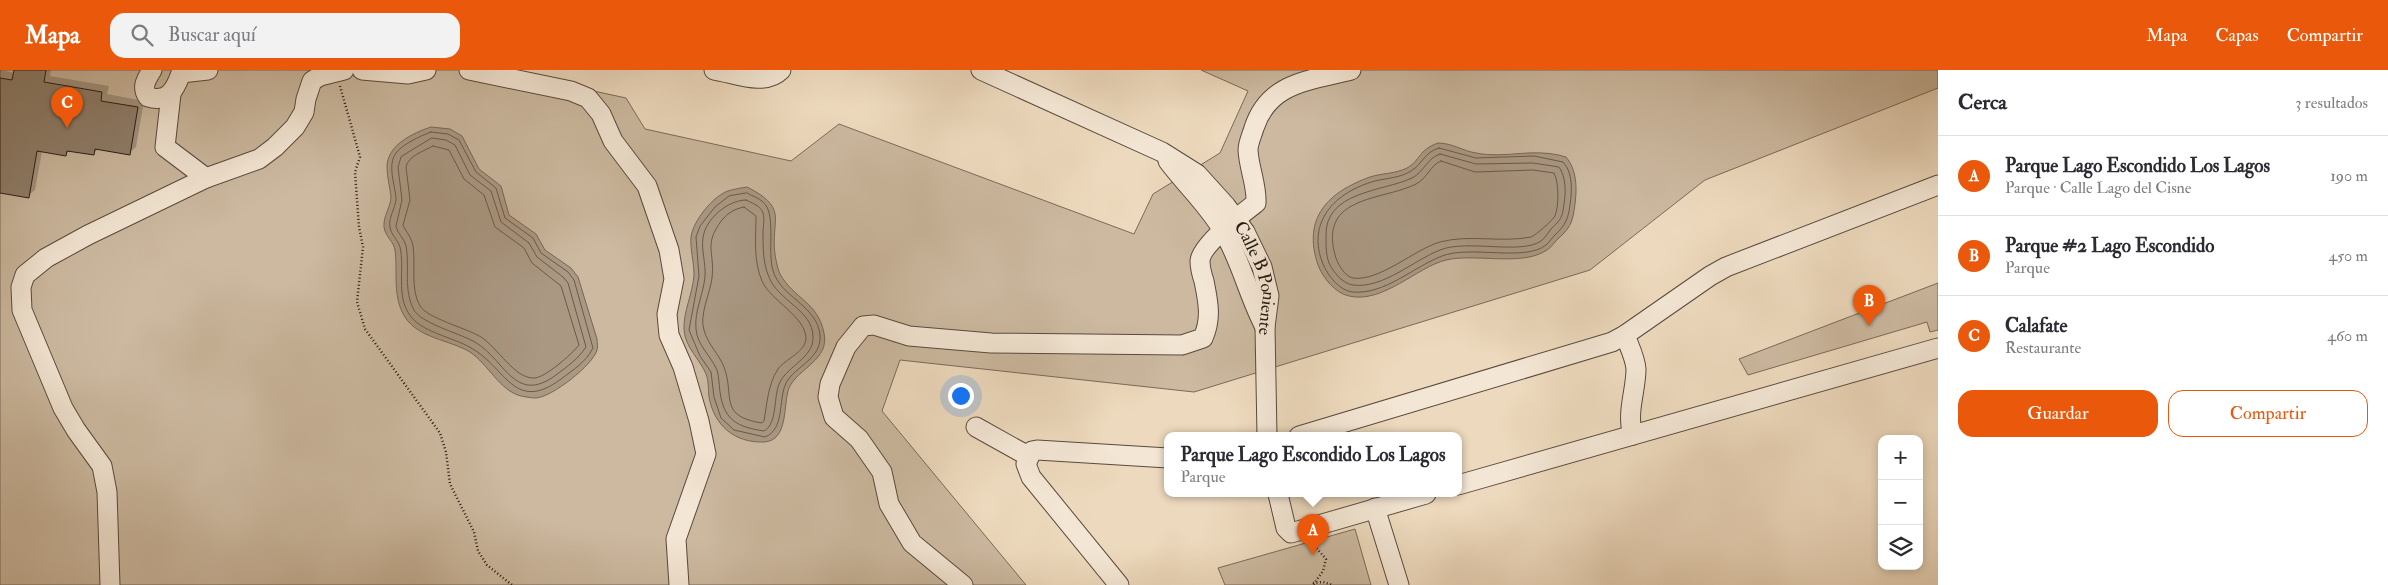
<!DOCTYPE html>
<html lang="es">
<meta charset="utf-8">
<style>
:root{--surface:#fff;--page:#f2f2f3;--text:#2b2b33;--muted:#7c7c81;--line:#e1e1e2;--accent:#ea580c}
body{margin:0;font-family:"IM FELL Double Pica",serif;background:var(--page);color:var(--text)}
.controls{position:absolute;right:15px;bottom:15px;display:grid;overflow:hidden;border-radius:10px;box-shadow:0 2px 8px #0003}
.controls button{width:45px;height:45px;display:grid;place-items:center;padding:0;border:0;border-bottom:1px solid var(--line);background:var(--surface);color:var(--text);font:25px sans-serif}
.you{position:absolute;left:960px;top:325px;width:18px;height:18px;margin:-12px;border:4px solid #fff;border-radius:50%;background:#1a73e8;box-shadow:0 0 0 8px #1a73e833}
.badge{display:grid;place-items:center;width:32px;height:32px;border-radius:50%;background:var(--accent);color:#fff;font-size:16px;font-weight:700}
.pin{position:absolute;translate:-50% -41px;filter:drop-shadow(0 1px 2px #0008)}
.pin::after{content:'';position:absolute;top:26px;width:18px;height:15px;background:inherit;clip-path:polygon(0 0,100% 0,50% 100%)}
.popup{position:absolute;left:1164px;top:362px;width:298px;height:65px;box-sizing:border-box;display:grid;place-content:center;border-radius:10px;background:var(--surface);filter:drop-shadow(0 1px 4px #0005);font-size:16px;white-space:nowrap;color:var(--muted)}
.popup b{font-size:19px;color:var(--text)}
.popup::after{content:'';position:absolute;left:50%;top:100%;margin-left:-10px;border:10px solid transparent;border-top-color:var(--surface)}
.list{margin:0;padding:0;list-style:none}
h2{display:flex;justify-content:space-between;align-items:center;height:65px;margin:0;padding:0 20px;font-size:21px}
h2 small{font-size:16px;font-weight:400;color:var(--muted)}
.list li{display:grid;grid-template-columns:32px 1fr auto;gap:15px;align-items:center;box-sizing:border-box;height:80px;padding:0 20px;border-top:1px solid var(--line)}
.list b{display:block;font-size:19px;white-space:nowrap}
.list p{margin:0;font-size:16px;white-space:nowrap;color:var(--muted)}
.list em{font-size:16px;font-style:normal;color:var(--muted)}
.actions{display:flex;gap:10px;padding:15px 20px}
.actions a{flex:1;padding:11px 0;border:1px solid var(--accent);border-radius:15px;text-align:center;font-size:18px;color:var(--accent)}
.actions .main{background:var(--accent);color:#fff}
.icon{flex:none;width:28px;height:28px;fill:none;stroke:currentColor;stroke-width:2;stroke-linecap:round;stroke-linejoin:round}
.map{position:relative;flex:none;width:1938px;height:515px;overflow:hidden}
header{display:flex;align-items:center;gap:30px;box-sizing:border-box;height:70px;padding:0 25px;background:var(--accent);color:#fff}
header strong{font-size:24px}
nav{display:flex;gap:28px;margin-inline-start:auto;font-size:18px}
.search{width:350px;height:45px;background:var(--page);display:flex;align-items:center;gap:12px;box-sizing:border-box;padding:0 18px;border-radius:15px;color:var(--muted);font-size:19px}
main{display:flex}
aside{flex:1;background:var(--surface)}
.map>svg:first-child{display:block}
</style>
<header>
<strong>Mapa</strong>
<div class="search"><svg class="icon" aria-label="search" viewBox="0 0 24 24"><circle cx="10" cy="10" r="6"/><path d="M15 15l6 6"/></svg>Buscar aquí</div>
<nav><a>Mapa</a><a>Capas</a><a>Compartir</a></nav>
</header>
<main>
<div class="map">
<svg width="1938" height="515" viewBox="0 0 1938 515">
<rect width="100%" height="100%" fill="#edd9bd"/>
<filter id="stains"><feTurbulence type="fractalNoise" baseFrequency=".004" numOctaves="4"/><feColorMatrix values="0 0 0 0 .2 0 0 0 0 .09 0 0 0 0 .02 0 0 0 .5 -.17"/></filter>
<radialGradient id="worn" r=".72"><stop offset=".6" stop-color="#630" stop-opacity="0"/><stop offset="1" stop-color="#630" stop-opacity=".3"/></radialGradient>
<g fill="#ccb9a0" stroke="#7a6a5a">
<polygon points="0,0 497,0 626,28 645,59 791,91 839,54 1134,164 1153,124 1220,83 1248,21 1201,0 1938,0 1938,18 1705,110 1590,200 1194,322 900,290 882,341 1026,515 0,515"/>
<polygon points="1938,213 1938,260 1930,262 1927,252 1748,305 1739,289"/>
<polygon points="1355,459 1371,515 1225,515 1218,498"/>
</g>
<g fill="#aa9883" stroke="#766656">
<path d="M431,57L450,59L462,66L479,99L501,116L509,145L536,164L545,180L571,198L578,207L597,269C597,272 598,276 597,280C593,295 552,327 536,328C532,328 526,327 521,326C500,321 488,294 470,282C450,270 418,268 405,247C392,227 398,202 395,180C394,172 385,166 384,157C383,146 391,137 391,127C390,117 387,107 387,97C387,75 413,63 431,57Z"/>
<path d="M1438,73C1452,73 1463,81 1476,83C1507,89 1533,77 1566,87C1577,100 1577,118 1575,134C1573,149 1572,156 1560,167C1555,171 1552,177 1547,180C1522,197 1476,183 1446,190C1417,197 1383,234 1349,226C1335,223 1323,208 1318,195C1302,148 1328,122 1370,107C1382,103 1395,104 1407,98C1421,90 1418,80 1438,73Z"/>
<path d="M747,117C792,140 768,150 776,190C777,194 778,200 780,204C794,229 818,232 824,263C830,290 798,298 789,318C783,333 789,371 764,372C734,373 714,355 709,327C708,320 709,311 706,304C701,291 685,277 684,260C683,242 693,223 694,205C694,192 690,179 691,167C693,151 713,126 728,121C734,119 741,118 747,117Z"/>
</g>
<polygon fill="#0003" points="0,0 15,3 15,0 51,0 50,6 109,16 107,24 144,31 136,77 129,83 99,78 93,84 70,80 65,85 42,81 35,120 28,126 0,121"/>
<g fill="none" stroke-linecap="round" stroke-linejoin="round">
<g stroke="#695a4b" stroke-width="1">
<path d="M431,62L448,64L459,70L476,102L496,118L505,148L533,168L541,183L568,202L574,210L593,278C586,292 573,300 561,309C514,344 506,297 471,278C453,267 420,262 409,244C396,224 405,199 400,177C398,170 391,165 390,157C388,147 396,138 396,128C395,115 387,95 396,83C403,74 420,66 431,62Z"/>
<path d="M432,68L446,70L455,75L470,105L491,121L501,152L529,173L537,187L563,207L568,213L586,277C578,289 568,296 556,305C514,336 505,288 473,271C458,263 421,253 414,240C403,220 410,197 406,176C404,168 397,163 396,156L402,130L398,97L401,87Z"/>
<path d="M433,76L449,80L464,109L484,125L495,157L524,178L532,193L561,216L579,275C572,284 545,308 534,308C515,309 497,277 481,267C466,258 427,248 420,236C410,219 416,195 413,176C412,168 406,162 403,155L410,130L406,97C408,86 424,81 433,76Z"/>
<path d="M1439,78L1476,88L1534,86L1563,92C1573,102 1572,121 1570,135C1568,149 1566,154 1556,164C1552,167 1550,172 1546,175C1525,192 1470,175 1442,186C1413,197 1385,225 1352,222C1339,220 1328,206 1323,194C1306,152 1335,122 1375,111C1387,108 1400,108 1411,101C1423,94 1423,83 1439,78Z"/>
<path d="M1440,84L1476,94L1533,93L1559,97C1566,107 1566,122 1564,134C1562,149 1561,149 1551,159C1548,163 1545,168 1541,171C1521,185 1467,169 1440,180C1414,190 1383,219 1353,215C1343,214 1333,202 1329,193C1326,185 1326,176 1326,167C1324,121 1382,122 1412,108C1424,102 1427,88 1440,84Z"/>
<path d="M1441,91L1475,102L1533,100L1554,103C1559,112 1559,136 1555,146C1552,151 1536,165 1531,167C1501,173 1470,164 1440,172C1415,179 1379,212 1353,208C1345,207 1337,193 1335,185C1319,125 1382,131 1416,114C1427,109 1430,95 1441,91Z"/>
<path d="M747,123C752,126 759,128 763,132C778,145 765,186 775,206C786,229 817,237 820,265C822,289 795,296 786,313C778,330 785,359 765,367L734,360L721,348L714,327L711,302L700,286L689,260L699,206L696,167L700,156L715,137L729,126Z"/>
<path d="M746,130C752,133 761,136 763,143C765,149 763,157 763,162C763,177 763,194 769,207C778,231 813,240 813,267C814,287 788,296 780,312C773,325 778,354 764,361C738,357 724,351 720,322C719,315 719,306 717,300C711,286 697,275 696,259C694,241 704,223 705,206C706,193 701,180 703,168C705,149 728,130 746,130Z"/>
<path d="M744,137L756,146C756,167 753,190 762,211C771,231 805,246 806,268C806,282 785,289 778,299C768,314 767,334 764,351L762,353C718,346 735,327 724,297C719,284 708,275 704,260C699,245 710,224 712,208C715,181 703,175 722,150C728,143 734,139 744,137Z"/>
</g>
</g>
<polygon fill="#8e7e6b" stroke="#281b13" points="14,0 46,0 44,12 102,22 101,31 138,37 130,85 95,79 94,85 67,81 66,86 37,81 29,128 0,123 0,8 12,10"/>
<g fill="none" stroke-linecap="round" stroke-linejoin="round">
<defs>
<g id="minor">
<path d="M152,0C146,10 141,17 148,27C168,33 175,20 181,3L208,0"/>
<polyline points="362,0 408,4 426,0"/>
<polyline points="469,0 571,21 588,28 601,44 613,71 647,116 669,180 674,209 667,244 669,265 683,297 699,351 706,384 676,469 679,515"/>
<path d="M714,0C735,3 764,17 781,0"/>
<path id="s1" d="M981,0L1162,82L1197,104L1226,136L1245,162L1262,197L1269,226L1265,257L1267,366"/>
<polyline points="171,24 165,77 206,108"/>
<path d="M1168,91C1186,115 1211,138 1225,164C1242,194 1249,227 1265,257"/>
<path d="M1625,265C1629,276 1635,287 1636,299C1636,321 1626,343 1633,365"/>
<polyline points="976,357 1028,386"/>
<polyline points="1299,366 1612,272 1625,265 1710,206 1726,197 1938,115"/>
<polyline points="1458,415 1938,278"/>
<polyline points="1278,424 1286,458 1291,463 1426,424"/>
<polyline points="1375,438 1399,515"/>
<polyline points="110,515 107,422 102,396 76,360 63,338 22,240 21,217 25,205 46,188 88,165 206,108 259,89 275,77 295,57 304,42 306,29 312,11 320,6 344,0"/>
<path d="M963,515L912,473L889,434L882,402L859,369L834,347L828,327L830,314L846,277L863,256L874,255L909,266L991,273L1182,275L1203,268C1212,248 1208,231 1204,211C1202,205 1200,198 1200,191C1201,175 1243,143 1256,133C1257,115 1249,99 1248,80C1248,73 1252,65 1254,58C1269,12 1309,11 1351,0"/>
<polyline points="1119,515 1031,407 1026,394 1032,381 1037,380 1168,388"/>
</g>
</defs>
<use href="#minor" stroke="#594a3e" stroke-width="21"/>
<g stroke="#281b13" stroke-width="2.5" stroke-dasharray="1 2.5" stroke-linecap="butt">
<polyline points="340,16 360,87 355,102 359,157 363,177 357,232 365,259 440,363 446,382 450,414 474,462 478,481 487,495 512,515"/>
<polyline points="1312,473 1326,489 1323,501 1313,515"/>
<polyline points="1313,513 1323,512 1333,515"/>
</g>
<use href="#minor" stroke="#f3e6d4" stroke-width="19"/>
</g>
<g text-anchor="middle" stroke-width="5" stroke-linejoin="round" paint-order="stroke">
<g font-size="18" fill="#281b13" stroke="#f3e6d4">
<text dy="6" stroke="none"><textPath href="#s1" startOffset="364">Calle B Poniente</textPath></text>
</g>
</g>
<rect width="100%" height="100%" filter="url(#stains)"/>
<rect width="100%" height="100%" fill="url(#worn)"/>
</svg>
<div class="controls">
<button>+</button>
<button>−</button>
<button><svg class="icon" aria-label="layers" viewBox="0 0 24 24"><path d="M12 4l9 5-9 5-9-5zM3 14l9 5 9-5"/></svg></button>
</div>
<div class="you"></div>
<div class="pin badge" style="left:1313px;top:485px">A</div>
<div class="popup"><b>Parque Lago Escondido Los Lagos</b>Parque</div>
<div class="pin badge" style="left:1869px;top:256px">B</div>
<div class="pin badge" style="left:67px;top:58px">C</div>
</div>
<aside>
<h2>Cerca<small>3 resultados</small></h2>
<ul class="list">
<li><span class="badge">A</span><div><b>Parque Lago Escondido Los Lagos</b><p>Parque · Calle Lago del Cisne</p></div><em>190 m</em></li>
<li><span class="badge">B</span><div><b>Parque #2 Lago Escondido</b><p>Parque</p></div><em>450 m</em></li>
<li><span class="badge">C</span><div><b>Calafate</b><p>Restaurante</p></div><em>460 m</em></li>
</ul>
<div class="actions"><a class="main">Guardar</a><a>Compartir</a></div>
</aside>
</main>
